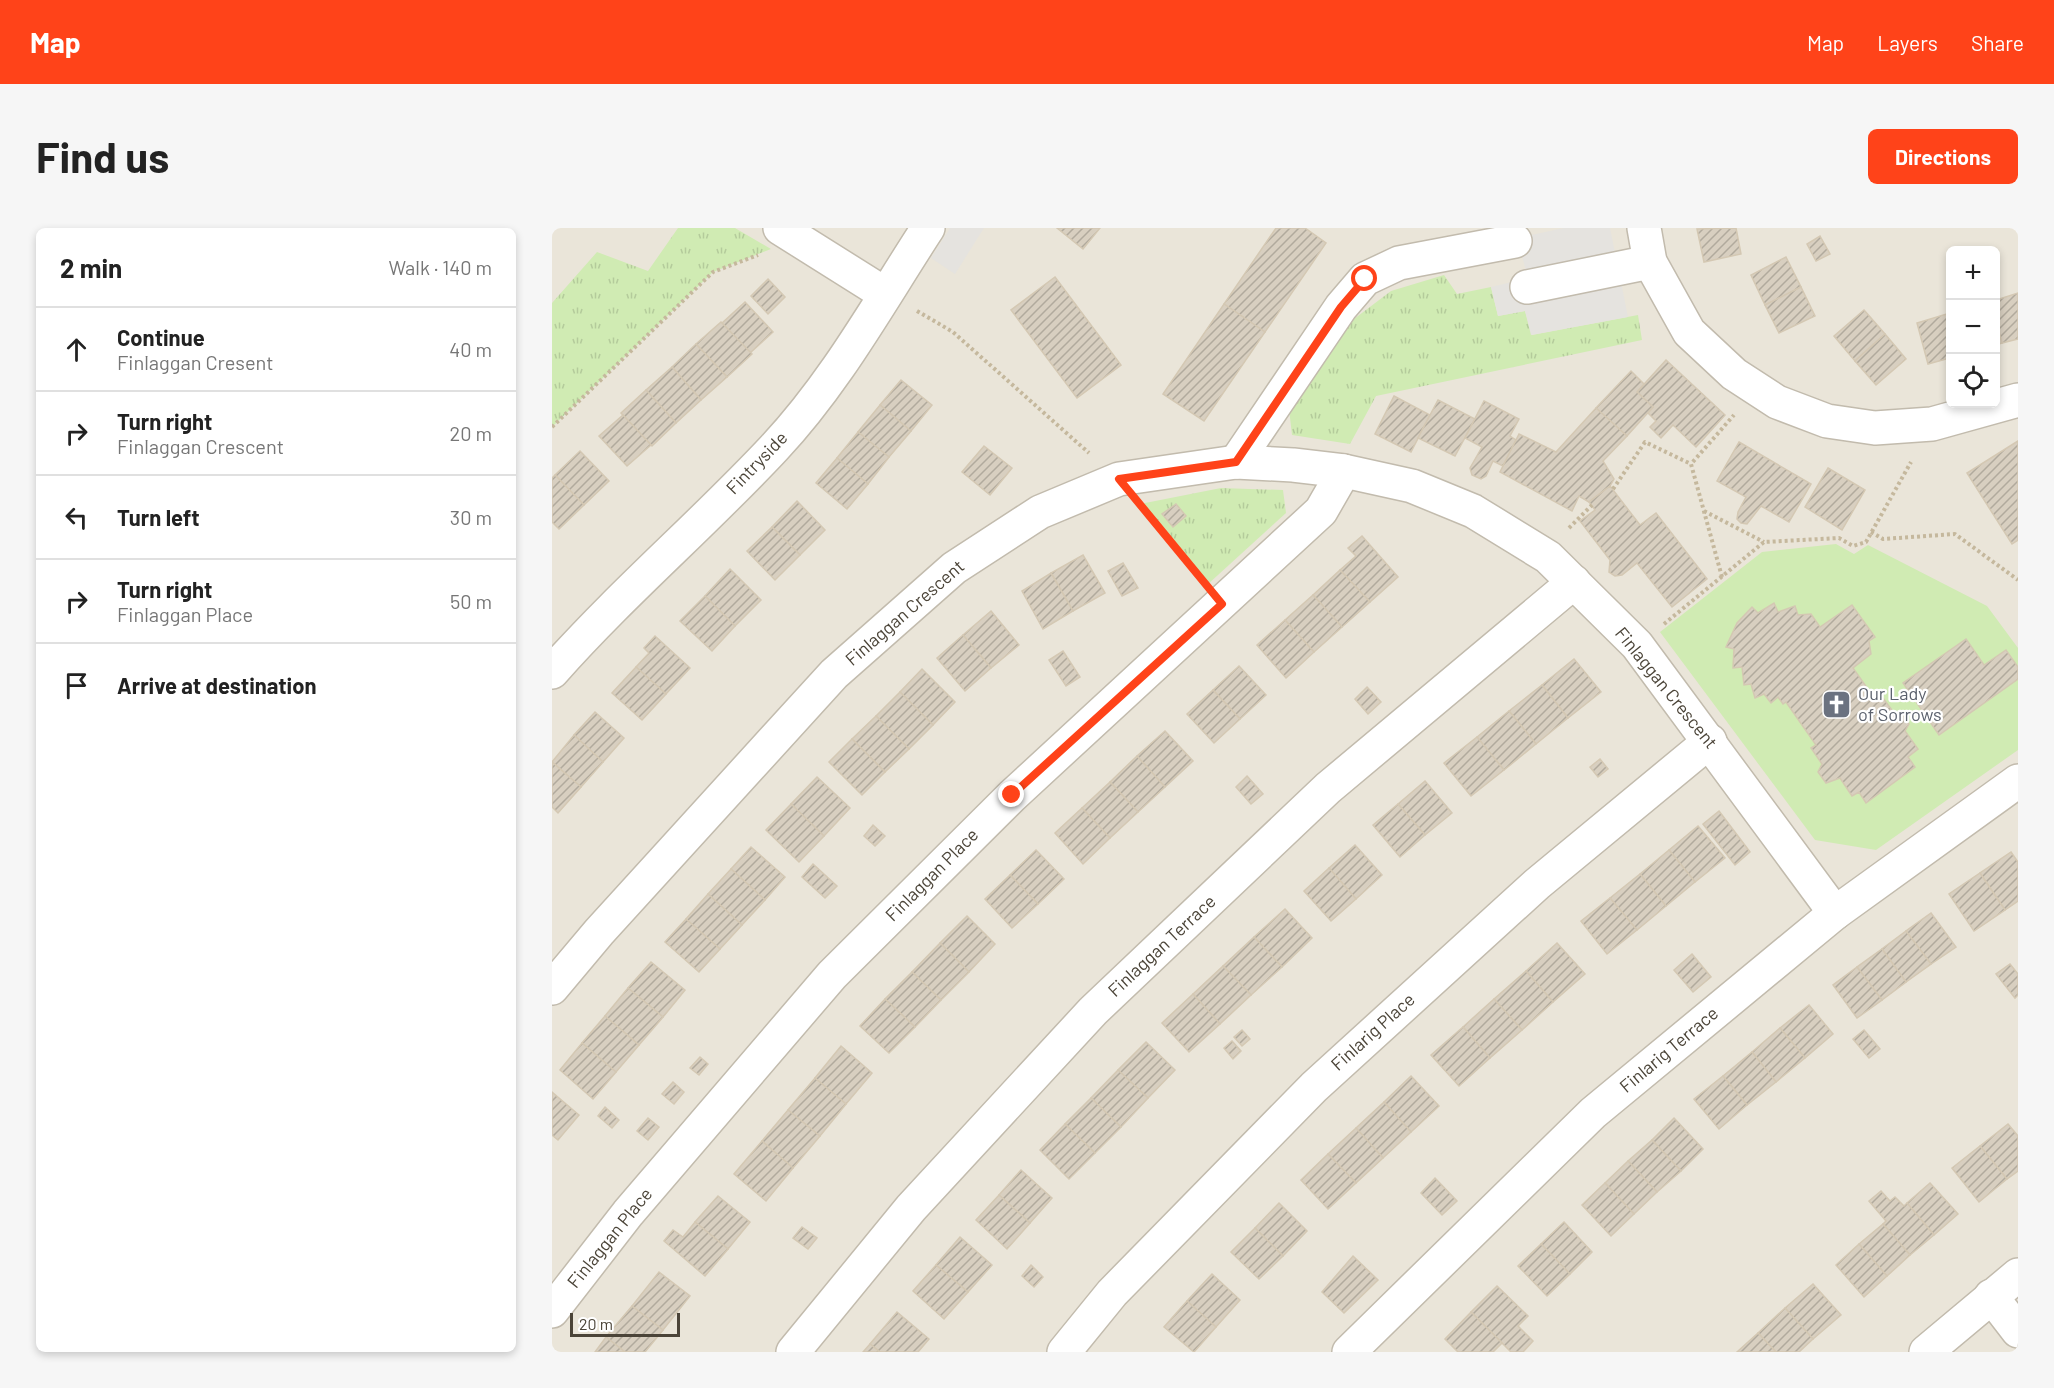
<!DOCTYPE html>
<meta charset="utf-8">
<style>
:root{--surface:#fff;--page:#f6f6f6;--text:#222;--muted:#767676;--line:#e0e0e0;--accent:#ff4319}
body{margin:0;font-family:Barlow,sans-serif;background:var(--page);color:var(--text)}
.controls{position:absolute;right:18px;top:18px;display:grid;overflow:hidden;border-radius:9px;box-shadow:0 3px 9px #0003}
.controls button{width:54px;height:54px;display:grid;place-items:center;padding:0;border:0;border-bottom:2px solid var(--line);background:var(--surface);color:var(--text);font:30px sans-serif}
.scale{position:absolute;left:18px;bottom:15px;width:110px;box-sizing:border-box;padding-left:6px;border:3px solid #4b4438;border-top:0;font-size:16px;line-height:21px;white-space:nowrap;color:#4b4438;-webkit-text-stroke:4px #fff;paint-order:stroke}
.stop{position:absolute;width:18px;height:18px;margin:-14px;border:4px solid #ff4319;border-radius:50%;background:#fff}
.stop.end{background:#ff4319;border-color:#fff;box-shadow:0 2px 6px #0008}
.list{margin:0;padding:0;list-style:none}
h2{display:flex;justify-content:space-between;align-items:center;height:78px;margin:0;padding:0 24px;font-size:26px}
h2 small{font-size:20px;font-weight:400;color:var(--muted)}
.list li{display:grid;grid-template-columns:39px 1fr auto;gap:18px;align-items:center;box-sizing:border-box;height:84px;padding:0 24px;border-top:2px solid var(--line)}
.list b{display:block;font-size:22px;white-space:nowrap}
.list p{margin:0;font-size:20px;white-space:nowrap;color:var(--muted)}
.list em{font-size:20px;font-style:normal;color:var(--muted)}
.icon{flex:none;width:33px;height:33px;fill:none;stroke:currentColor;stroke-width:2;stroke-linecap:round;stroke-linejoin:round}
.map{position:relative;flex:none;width:1466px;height:1124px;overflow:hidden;border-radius:9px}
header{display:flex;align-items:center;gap:36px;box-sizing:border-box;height:84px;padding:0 30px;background:var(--accent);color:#fff}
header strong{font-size:28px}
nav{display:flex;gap:33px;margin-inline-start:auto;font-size:21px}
.intro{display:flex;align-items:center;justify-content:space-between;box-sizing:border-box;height:144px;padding:0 36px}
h1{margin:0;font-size:42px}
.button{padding:15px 27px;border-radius:9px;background:var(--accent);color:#fff;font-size:21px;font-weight:700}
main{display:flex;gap:36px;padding:0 36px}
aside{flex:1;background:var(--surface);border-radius:9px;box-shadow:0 3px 9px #0003}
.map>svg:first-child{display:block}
</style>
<header>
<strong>Map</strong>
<nav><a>Map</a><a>Layers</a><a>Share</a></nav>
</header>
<div class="intro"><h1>Find us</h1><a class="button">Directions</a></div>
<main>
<aside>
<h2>2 min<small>Walk · 140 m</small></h2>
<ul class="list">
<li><svg class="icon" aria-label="ahead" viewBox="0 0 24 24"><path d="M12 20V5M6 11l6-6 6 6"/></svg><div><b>Continue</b><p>Finlaggan Cresent</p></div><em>40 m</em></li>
<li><svg class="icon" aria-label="right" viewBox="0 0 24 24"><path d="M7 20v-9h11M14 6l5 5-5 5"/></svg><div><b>Turn right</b><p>Finlaggan Crescent</p></div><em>20 m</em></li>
<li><svg class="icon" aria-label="left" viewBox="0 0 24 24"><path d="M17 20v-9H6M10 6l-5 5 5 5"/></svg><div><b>Turn left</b></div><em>30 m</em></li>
<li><svg class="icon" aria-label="right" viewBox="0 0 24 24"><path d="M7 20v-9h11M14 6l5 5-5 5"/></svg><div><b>Turn right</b><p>Finlaggan Place</p></div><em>50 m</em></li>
<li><svg class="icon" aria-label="arrive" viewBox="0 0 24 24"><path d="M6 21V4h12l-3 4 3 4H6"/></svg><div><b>Arrive at destination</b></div></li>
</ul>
</aside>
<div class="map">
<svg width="1466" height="1124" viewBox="0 0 1466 1124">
<defs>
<pattern id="grass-tufts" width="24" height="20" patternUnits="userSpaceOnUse" patternTransform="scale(1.5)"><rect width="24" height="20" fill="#d0ebb3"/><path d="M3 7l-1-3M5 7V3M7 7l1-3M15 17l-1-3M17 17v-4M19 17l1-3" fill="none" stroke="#b4cb9b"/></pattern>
<pattern id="building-hatch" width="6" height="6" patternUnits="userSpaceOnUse" patternTransform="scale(1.5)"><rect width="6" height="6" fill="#d8cfc0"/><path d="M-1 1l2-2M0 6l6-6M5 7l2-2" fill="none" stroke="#b1aa9d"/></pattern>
</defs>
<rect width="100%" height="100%" fill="#f6f3eb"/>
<path fill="#eae5d9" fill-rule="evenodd" d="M0,0H1466V1124H0ZM1398,22H1444V176H1398Z"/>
<g fill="url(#grass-tufts)">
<polygon points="126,0 183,0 219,21 161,44 0,199 0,75 45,24 96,43"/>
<polygon points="892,47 905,66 939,59 946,88 973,83 980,107 1086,87 1090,112 824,168 798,216 740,207 737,181 798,94 839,63"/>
<polygon points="669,260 731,262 734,285 655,357 588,276"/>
</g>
<polygon fill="#d0ebb3" points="1284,316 1302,326 1316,317 1435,378 1466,420 1466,522 1324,622 1263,612 1108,404 1210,324"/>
<g fill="#e5e3df">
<polygon points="398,0 432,0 403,46 379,30"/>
<polygon points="1012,0 1058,0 1076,89 979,107 973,83 946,88 939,59 976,50 965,10"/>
</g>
<g fill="url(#building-hatch)" stroke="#d4c8b3" stroke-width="1.5">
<polygon points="505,0 548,0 531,21"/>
<polygon points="724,0 753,0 774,15 713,104 672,76"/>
<polygon points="1184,0 1189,26 1152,34 1145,1"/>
<polygon points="1268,8 1278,26 1264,33 1255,16"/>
<polygon points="1234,29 1249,59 1213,77 1199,47"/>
<polygon points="503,49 569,137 525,170 459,82"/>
<polygon points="216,51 233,69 216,86 199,68"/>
<polygon points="1249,59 1263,88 1227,105 1213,77"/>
<polygon points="1466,65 1466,111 1450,115 1444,94 1444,72"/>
<polygon points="193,74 221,104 198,125 170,95"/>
<polygon points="672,76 713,104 652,193 611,166"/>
<polygon points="1312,82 1333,106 1303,133 1282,108"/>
<polygon points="1398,85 1398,130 1376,136 1365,95"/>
<polygon points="169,94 200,126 175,149 144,116"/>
<polygon points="1444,94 1450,115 1444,117"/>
<polygon points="1333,106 1354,131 1324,157 1303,133"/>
<polygon points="144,116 175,149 149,172 120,139"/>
<polygon points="1114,132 1173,187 1144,219 1121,197 1109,210 1098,199 1104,193 1096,185 1101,179 1085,164"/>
<polygon points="120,139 149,172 124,195 94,162"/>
<polygon points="1079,143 1092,156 1085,164 1101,179 1075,208 1044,180"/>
<polygon points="349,152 380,177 359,203 328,177"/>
<polygon points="94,162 124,195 100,218 69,185"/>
<polygon points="842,168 878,187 859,224 823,206"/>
<polygon points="886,172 923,191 903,228 866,210"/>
<polygon points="932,173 967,191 958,208 964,212 951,238 941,233 934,248 929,251 920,247 918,240 930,219 913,210"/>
<polygon points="328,177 359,203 337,229 306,204"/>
<polygon points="1044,180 1075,208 1051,233 1062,251 1058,258 1037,274 1027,268 1020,283 948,244 967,206 1004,224"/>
<polygon points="71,187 99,217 75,238 47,208"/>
<polygon points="306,204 337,229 316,256 285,230"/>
<polygon points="1466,213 1466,312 1460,316 1415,245"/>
<polygon points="1187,214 1259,256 1237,294 1209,278 1195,296 1189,295 1185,291 1186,284 1194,269 1165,253"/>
<polygon points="432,218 460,240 438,267 410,244"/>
<polygon points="28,223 57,253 32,277 3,247"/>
<polygon points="285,230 316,256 295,281 264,255"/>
<polygon points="1276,240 1313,262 1290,302 1253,279"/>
<polygon points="3,247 32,277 7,301 0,294 0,250"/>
<polygon points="1058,258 1088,297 1104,285 1155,351 1120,379 1085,335 1070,347 1063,348 1057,344 1058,332 1028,293 1043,282 1037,274"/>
<polygon points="245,273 273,302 248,327 220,299"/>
<polygon points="624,276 634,288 621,299 610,286"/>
<polygon points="220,299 248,327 223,352 195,323"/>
<polygon points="810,308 846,349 818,374 788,342 804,328 796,320"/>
<polygon points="531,327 553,365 521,383 499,345"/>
<polygon points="571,335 586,360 570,368 556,343"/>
<polygon points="178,341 209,372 183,398 153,368"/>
<polygon points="788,342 818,374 790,399 761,367"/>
<polygon points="499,345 521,383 491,401 470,363"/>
<polygon points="761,367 790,399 762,424 733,392"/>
<polygon points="153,368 183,398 160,423 128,393"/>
<polygon points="1222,375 1226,384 1243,378 1246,387 1259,386 1268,399 1300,377 1323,409 1317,413 1319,426 1301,440 1325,474 1331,470 1342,485 1349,484 1357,496 1353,503 1366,521 1356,529 1363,539 1314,575 1307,564 1300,568 1288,550 1274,555 1266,544 1270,536 1259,520 1264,517 1234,474 1231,476 1226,469 1219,475 1212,466 1203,470 1199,456 1192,457 1190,439 1181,440 1182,421 1174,419 1185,395 1200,379 1206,385"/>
<polygon points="439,383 467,417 439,440 411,407"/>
<polygon points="733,392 762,424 734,450 705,417"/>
<polygon points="411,407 439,440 413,463 385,430"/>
<polygon points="103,408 138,440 114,466 84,439 97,425 92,420"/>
<polygon points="1414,411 1432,437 1454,422 1466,439 1466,451 1387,507 1351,455"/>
<polygon points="511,423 528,449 514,458 497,432"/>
<polygon points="1022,431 1049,464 1016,490 990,457"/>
<polygon points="687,438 714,467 688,491 661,462"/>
<polygon points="84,439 114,466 90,492 60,465"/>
<polygon points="370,441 403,474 381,497 348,464"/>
<polygon points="990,457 1016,490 984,516 957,483"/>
<polygon points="815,459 829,474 816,486 803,471"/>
<polygon points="661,462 688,491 662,515 635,486"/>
<polygon points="348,464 381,497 357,521 324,488"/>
<polygon points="957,483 984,516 952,542 925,509"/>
<polygon points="43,484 72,510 51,534 22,507"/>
<polygon points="324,488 357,521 333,544 300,511"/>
<polygon points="613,503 641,533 613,559 585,528"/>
<polygon points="22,507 51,534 29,559 0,534"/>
<polygon points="925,509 952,542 919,568 892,535"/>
<polygon points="300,511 333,544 310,567 277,534"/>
<polygon points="585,528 613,559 586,584 558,554"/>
<polygon points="1048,531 1056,541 1046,549 1038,539"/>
<polygon points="0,534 29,559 6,585 0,579"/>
<polygon points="695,548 711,566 699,576 684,559"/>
<polygon points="265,549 298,580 272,608 239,576"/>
<polygon points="873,553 900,585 873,607 846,576"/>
<polygon points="558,554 586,584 558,610 530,580"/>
<polygon points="239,576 272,608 247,634 214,602"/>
<polygon points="846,576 873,607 848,629 821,597"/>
<polygon points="530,580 558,610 531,636 503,605"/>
<polygon points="1167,583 1198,624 1183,637 1151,596"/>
<polygon points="321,597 333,608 323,618 312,608"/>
<polygon points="1146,598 1173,630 1143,654 1117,622"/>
<polygon points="803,617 830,647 804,671 777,640"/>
<polygon points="199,619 233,649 213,672 179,641"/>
<polygon points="484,622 512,651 486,676 458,647"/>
<polygon points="1117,622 1143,654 1114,678 1088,646"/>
<polygon points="1459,624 1466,634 1466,673 1453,682 1428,645"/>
<polygon points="261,636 285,658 273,670 250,649"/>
<polygon points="777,640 804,671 779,693 752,663"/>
<polygon points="179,641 213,672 190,697 156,666"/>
<polygon points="1428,645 1453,682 1422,703 1397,666"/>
<polygon points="1088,646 1114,678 1085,702 1058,670"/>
<polygon points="458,647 486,676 460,700 433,671"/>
<polygon points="156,666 190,697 168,721 134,691"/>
<polygon points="1058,670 1085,702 1055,726 1029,693"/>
<polygon points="733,681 760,710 730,739 702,709"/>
<polygon points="1379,685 1404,719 1379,736 1354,703"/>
<polygon points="415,688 443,716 417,744 388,715"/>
<polygon points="134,691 168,721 147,744 113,714"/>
<polygon points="1354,703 1379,736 1354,754 1330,721"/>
<polygon points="702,709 730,739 699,767 671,738"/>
<polygon points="388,715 417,744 389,772 360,744"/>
<polygon points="1005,715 1033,746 1001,774 974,743"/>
<polygon points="1330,721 1354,754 1330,772 1305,739"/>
<polygon points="1140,726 1159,749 1141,764 1122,742"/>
<polygon points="99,734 133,762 111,789 76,760"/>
<polygon points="1458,736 1466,746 1466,767 1463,770 1444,746"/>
<polygon points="671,738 699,767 668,796 641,766"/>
<polygon points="1305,739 1330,772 1305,790 1281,757"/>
<polygon points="974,743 1001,774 970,802 942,771"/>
<polygon points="360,744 389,772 363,799 333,771"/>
<polygon points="76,760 111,789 87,817 53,788"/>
<polygon points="641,766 668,796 637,824 610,795"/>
<polygon points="333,771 363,799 337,825 308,798"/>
<polygon points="942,771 970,802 938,830 911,799"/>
<polygon points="1257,777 1281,806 1253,830 1228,800"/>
<polygon points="53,788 87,817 64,844 30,815"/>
<polygon points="911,799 938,830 907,858 879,827"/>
<polygon points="1228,800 1253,830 1224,854 1200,824"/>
<polygon points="690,802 698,811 690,818 682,809"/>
<polygon points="1312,802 1328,821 1317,830 1301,811"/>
<polygon points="680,813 689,823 681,831 672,820"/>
<polygon points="594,814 623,842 596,870 566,842"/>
<polygon points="30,815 64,844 41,871 8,842"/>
<polygon points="289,818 320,845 294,876 263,850"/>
<polygon points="1200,824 1224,854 1195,877 1171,848"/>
<polygon points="148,829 156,836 147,847 138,840"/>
<polygon points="566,842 596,870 569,899 539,870"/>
<polygon points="859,848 887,878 859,904 832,874"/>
<polygon points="1171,848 1195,877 1167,901 1142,871"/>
<polygon points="263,850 294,876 268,908 236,882"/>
<polygon points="121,854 132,864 122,876 110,866"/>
<polygon points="0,864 27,887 6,912 0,907"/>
<polygon points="539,870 569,899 543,925 513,896"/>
<polygon points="832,874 859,904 831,930 804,900"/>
<polygon points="53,879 67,892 60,900 46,888"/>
<polygon points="236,882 268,908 241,940 210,913"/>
<polygon points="96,890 107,899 96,912 85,903"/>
<polygon points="1122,890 1151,921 1129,943 1100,912"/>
<polygon points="513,896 543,925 517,951 488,922"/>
<polygon points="1456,896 1466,908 1466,943 1455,951 1428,918"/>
<polygon points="804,900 831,930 804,955 776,926"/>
<polygon points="1100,912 1129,943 1105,964 1076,933"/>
<polygon points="210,913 241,940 214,973 182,946"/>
<polygon points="1428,918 1455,951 1427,974 1400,940"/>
<polygon points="776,926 804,955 776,981 749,952"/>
<polygon points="1076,933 1105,964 1082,986 1053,955"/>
<polygon points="469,942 500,970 478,995 447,967"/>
<polygon points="883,950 905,973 890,987 869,965"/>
<polygon points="1053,955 1082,986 1059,1008 1030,977"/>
<polygon points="1378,955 1406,986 1382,1007 1355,975"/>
<polygon points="1329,963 1338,973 1343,969 1352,978 1355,975 1382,1007 1358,1027 1331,996 1334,993 1317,973"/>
<polygon points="447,967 478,995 455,1021 424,992"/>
<polygon points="166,968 198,994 176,1021 143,994"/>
<polygon points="727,975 755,1003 731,1028 703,1000"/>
<polygon points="143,994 176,1021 153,1048 112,1013 121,1002 131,1009"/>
<polygon points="1012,994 1040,1024 1018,1046 989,1016"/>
<polygon points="1331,996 1358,1027 1335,1048 1307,1016"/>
<polygon points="250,999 265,1010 256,1021 241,1010"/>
<polygon points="703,1000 731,1028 707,1051 679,1024"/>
<polygon points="408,1009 440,1037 416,1064 384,1037"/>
<polygon points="989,1016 1018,1046 995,1068 966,1038"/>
<polygon points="1307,1016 1335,1048 1312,1069 1284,1037"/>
<polygon points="801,1028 826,1052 792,1085 770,1064"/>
<polygon points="384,1037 416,1064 392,1091 361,1063"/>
<polygon points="479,1037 491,1049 482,1059 470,1048"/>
<polygon points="107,1044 138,1068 111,1102 80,1078"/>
<polygon points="660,1046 688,1072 664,1099 635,1073"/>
<polygon points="1261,1056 1289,1087 1261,1111 1233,1080"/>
<polygon points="945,1058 976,1088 966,1098 981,1113 971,1124 959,1124 919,1084"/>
<polygon points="635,1073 664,1099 642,1124 612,1099"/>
<polygon points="80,1078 111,1102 93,1124 73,1124 54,1109"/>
<polygon points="1233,1080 1261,1111 1247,1124 1224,1124 1206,1105"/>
<polygon points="345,1084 377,1111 366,1124 328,1124 318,1116"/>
<polygon points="919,1084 950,1115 941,1124 906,1124 893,1111"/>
<polygon points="1206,1105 1224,1124 1185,1124"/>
<polygon points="54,1109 73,1124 43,1124"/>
<polygon points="318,1116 328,1124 311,1124"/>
</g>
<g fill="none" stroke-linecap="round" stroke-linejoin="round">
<defs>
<g id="minor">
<polyline points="228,0 333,66"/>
<polyline points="1092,0 1098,34 1137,104 1182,146 1225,174 1275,193 1323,200 1380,196 1466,172"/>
<polyline points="975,59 1098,34"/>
<polyline points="684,234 789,79 813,51 847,35 963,13"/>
<path d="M0,444C70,365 150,297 222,220C284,154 327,75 376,0"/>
<polyline points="0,760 47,704 282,446 402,340 488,284 567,251 684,234 741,237 792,243 860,258 921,283 996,329 1085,417 1283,685"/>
<polyline points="1439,1068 1466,1103"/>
<polyline points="0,1083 76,985 280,747 460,568 769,283 792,243"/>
<polyline points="241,1124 359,980 541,783 776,560 1022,354"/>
<polyline points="512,1124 560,1065 762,859 985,656 1158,513"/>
<polyline points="797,1124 1041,885 1283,685 1466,553"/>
<polyline points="1374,1124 1466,1047"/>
</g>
</defs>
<use href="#minor" stroke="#c2bbad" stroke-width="36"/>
<g stroke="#c5b89d" stroke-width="4" stroke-dasharray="3 3" stroke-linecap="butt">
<polyline points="365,83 401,104 537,225"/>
<polyline points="0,199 161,44 206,27"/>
<polyline points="1061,261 1093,214 1139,236"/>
<polyline points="592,282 647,348"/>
<polyline points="1152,283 1212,314"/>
<polyline points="1017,300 1040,277"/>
<polyline points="1319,304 1331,311 1403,306 1466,352"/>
<polyline points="1170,349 1139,236 1182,187"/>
<polyline points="1112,396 1212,314 1287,310 1301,318 1314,314 1359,234"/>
</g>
<use href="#minor" stroke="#fff" stroke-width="33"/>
</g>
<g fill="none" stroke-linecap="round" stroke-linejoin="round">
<polyline stroke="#ff4319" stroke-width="8" points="460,567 670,376 567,251 684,234 789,79 813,51"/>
</g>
<defs>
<symbol id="church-square" viewBox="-11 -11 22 22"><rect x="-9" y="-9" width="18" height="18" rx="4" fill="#6b7280" stroke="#fff"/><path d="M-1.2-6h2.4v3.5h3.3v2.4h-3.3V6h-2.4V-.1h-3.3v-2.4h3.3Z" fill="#fff"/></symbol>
</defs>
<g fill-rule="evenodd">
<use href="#church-square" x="1268" y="460" width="33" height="33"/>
</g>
<g text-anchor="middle" stroke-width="4.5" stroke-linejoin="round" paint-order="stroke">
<g font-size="18" fill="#4b4438" stroke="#fff">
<text transform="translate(205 235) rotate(-46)" y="6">Fintryside</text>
<text transform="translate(353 385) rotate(-41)" y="6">Finlaggan Crescent</text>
<text transform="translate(1114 460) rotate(51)" y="6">Finlaggan Crescent</text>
<text transform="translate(380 647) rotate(-45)" y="6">Finlaggan Place</text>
<text transform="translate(610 718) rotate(-43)" y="6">Finlaggan Terrace</text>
<text transform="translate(821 804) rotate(-42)" y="6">Finlarig Place</text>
<text transform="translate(1117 822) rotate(-40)" y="6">Finlarig Terrace</text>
<text transform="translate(58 1010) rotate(-51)" y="6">Finlaggan Place</text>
</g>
<g font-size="18" fill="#5b616d" stroke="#fff" text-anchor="start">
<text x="1306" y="472">Our Lady<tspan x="1306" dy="21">of Sorrows</tspan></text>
</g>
</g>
</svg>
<div class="controls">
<button>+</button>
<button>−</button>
<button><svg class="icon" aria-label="locate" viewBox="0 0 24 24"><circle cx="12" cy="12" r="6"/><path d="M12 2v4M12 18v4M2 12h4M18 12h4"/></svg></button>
</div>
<div class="scale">20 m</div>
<div class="stop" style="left:813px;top:51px"></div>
<div class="stop end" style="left:460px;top:567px"></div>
</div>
</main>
